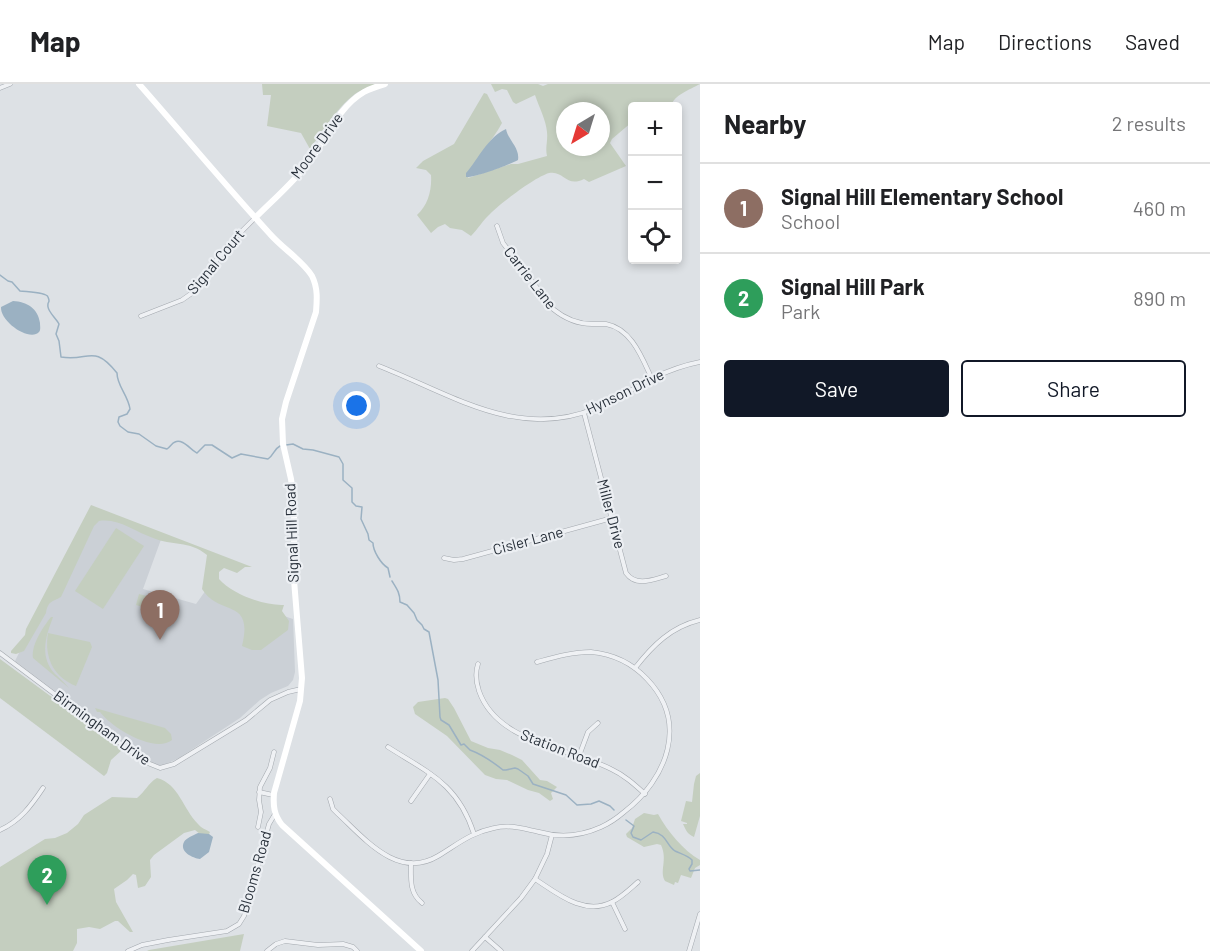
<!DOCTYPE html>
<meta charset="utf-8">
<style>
:root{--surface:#fff;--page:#f6f6f6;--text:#202124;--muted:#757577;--line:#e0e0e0;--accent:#111827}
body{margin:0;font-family:Barlow,sans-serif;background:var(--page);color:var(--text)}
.controls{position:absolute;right:18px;top:18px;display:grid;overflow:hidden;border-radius:6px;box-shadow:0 3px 9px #0003}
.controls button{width:54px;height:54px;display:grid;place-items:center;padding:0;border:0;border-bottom:2px solid var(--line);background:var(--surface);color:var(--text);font:30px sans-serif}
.compass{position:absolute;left:556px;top:18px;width:54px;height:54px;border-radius:50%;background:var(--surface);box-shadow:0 3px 9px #0003;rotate:218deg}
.you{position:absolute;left:357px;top:322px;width:21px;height:21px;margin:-15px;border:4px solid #fff;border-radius:50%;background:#1a73e8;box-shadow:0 0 0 9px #1a73e833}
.badge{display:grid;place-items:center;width:39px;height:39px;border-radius:50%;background:var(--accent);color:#fff;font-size:20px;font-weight:700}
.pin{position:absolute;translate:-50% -50px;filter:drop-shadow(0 2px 3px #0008)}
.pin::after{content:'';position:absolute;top:32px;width:21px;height:18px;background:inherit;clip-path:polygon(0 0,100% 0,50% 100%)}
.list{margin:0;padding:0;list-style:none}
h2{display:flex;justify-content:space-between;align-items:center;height:78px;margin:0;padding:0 24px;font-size:26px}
h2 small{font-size:20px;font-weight:400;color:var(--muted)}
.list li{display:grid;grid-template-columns:39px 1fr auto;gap:18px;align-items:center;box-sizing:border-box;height:90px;padding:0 24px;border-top:2px solid var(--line)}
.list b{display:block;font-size:22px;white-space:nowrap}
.list p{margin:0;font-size:20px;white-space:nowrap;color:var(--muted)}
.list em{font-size:20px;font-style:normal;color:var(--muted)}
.actions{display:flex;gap:12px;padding:18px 24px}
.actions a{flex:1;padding:14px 0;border:2px solid var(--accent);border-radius:6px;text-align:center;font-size:21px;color:var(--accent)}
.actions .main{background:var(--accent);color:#fff}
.icon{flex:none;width:33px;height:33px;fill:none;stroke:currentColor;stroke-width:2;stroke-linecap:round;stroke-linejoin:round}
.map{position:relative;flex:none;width:700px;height:867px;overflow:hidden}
header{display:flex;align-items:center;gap:36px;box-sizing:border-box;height:84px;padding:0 30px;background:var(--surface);border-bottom:2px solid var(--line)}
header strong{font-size:28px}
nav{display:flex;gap:33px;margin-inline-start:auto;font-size:21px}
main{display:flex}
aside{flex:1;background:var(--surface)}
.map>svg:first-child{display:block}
</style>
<header>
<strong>Map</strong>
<nav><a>Map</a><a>Directions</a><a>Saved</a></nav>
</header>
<main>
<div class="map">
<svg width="700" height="867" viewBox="0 0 700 867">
<rect width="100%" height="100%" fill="#dde1e5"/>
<polygon fill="#cbd0d6" points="91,424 163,450 143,505 196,520 206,506 293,535 295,588 293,596 288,602 271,609 260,616 240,634 179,674 164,681 158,681 151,679 15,577"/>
<g fill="#c4cebf" fill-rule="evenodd">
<path d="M262,0H376C370,3 363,5 358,8C340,19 322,48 310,65L301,49L267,42L271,11H263Z"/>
<path d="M491,0H538L543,2L548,0H700C689,6 674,11 671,22H632V38L612,55L610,59L626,82L589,98L584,95C566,104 564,86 549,89C535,93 501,119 490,130C483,136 478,145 471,152L462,146L450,144L445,140L438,143L431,149L417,131C428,121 432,106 431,91L426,86L416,84L423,77L454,60L484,9L487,10L502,39C492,58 475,73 468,94L511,80H518L547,72C545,64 548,57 547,48C546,36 539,23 535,11L516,20L513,18L507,6L502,5L495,8ZM565,27H601V63H565Z"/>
<path d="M91,421L252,483H245L237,489L224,484L219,488V495C232,510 264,522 284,521L282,527L289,537L288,546L261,566H252L242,562C254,513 219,533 202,505L207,471C189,456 172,462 153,454C135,448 119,434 99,437L94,442L61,513C52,518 48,517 46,529L24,567L16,570L11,569V567L25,551L26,545Z"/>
<polygon points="116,444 144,462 103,525 75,507"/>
<polygon points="139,510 170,518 167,530 136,521"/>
<path d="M51,533H53L52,536C45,554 40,574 55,590C60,595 65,599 69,604L33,574C31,561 43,543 51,533Z"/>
<path d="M48,549L90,558L92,563L76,602C53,593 44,573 48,549Z"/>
<polygon points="0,575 87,639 92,645 122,666 111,676 107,689 104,692 0,614"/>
<polygon points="445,614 448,615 454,624 471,657 488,664 500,666 512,671 522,676 540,696 547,697 557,703 551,709 553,715 550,717 539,709 528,706 507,696 496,695 485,691 447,652 415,630 413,623 418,618"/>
<path d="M95,624L165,644L171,650L172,656C154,670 111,643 100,628H97Z"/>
<path d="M700,689V732L694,753C687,750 686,746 683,740H687V739L681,737L686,717L692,718L694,700L696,692Z"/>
<path d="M157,694C179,700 183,725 198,740C201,744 205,745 210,748L209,750H200L195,746L184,749L154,771L150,776L151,793L145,802L138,804L136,791L133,790L127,796L114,805L116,818L133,848H130L118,837H115L100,845L89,843L77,845V859L73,867H0V783L45,755L55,754L67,749L78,740L84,731L112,713L137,714C145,708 148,699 157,694Z"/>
<path d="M644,729L654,731L658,730C668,748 683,766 700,776V781L695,784L691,794L681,791L678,799L675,798L674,801L665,797C659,787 668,776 661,761L657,760L644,763L627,753L626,750L632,744L635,735Z"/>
<polygon points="244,850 240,867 147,867 149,866"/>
</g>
<g fill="#9bb1c2">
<path d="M506,45C508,56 520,64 518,76C509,81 474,94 466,93V89C479,74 487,54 506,45Z"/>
<path d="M13,217C27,218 38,224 40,239C40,242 41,246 39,248C30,258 0,238 1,223Z"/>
<path d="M198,749L209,750L213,753L209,768L200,775C193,774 179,768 184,758C186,754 194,751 198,749Z"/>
</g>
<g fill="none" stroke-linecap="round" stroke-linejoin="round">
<g stroke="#9bb1c2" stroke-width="1.5">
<path d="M0,191L8,197L12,198L20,207C27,208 46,208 48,213C51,220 47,216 48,223C49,229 56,234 59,240L56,250L59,257L61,273C89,278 93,259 117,289C117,302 128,311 130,325L127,330L119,333L118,338L120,342L128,348L139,350L156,362L167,365C170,363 172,359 175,358C182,354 191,366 197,369L205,361H212L232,374L241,370L268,375C274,371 274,365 280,362"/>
<path d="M286,361L293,360L303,365L313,366L339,373L343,380V396L352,404V418L356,422L362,423L361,435L368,450L369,456L373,459C373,467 381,480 388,484L390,493"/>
<path d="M392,497C397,505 400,509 400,518L407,521L414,529L417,536L422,541L424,545L429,548L438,596L440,633L441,636L449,641L461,661L464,660L470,666C481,670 493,678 503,686H506L515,684L518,685L528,692L533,700L566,711L577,721L591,720L599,717L610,722L614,726"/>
<path d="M626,736L634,742L631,749L633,753L641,756L653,748C667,750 666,761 675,767C681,770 687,771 692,776V780L689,785L690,787L700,786"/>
</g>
<defs>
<g id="street">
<polyline points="0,4 10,0"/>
<path d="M497,142L503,159L553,225C564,234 577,240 592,240C596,240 601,240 606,240C632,245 642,274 652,295"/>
<polyline points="141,232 182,216 192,209 228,161 255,134"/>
<path d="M379,282C451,310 518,357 596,324C616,316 634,304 653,294C668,287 684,281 700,278"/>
<path d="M584,329L626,489C636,503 652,496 666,492"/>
<polyline points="444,474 454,476 463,475 612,434"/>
<polyline points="0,569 145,678 160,684 174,680 246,636 270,616 288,608 301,605"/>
<path d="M478,580C475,589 476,598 479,607C497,659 568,663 611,685C624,691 634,700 645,710"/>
<path d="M635,584C653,561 671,543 700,536"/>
<path d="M388,663C429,689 458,700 474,750"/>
<polyline points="579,672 588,648 598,639"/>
<polyline points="259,708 273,711"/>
<path d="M330,715L333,725L338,730C365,755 398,796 438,772C458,760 470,749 494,744C510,740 524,745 539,748C560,754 581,752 601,743C610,739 617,734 624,728C667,695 689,639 647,595C632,579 612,570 591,568C572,568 555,573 537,578"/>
<polyline points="411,717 430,690"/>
<polyline points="258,743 261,728 259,716 260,703 270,684 274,668"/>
<path d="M0,746C20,737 31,722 43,704"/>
<path d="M411,779C411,794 409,809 422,819"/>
<path d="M535,795C558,810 584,832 612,818C622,813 630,805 638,798"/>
<polyline points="612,818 625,845"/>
<polyline points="485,853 501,867"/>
<polyline points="128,867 142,861 168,856 227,847 239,840 244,832 269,740 275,730"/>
<polyline points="267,867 276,860 285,857 318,861 343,860 353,863 357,867"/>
<polyline points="472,867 521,814 535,795 547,770 552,751"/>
<polyline points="689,867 700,830"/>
</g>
</defs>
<use href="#street" stroke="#a3a8ae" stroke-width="5"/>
<use href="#street" stroke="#eff1f4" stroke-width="4"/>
<g stroke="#fff" stroke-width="6">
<path d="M139,0C183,50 225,101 270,150C282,164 303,177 312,192C318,204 317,216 316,228L286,318L282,335L283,360L291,395L294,417V496L302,594L300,617L274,709C273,722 274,731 282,741L421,867"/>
<path d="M255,134C274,115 294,98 310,77C327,54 338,23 364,8C371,4 378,2 385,0"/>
</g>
</g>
<g text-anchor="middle" stroke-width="4.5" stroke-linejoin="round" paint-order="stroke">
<g font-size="15" fill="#28303a" stroke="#eceff3">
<text transform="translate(317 62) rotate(-54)" y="5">Moore Drive</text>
<text transform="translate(216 178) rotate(-50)" y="5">Signal Court</text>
<text transform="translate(530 194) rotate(52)" y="5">Carrie Lane</text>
<text transform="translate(625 308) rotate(-26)" y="5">Hynson Drive</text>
<text transform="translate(611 430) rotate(75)" y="5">Miller Drive</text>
<text transform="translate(292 449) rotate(-92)" y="5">Signal Hill Road</text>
<text transform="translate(528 457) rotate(-15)" y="5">Cisler Lane</text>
<text transform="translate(102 644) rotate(36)" y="5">Birmingham Drive</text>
<text transform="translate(560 665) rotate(21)" y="5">Station Road</text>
<text transform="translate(255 788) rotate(-74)" y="5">Blooms Road</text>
</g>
</g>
</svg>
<div class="controls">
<button>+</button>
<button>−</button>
<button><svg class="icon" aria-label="locate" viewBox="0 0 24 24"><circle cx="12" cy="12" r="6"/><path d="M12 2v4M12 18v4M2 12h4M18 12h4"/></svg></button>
</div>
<svg class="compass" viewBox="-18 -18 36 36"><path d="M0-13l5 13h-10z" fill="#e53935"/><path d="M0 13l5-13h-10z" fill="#757577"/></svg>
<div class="you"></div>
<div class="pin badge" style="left:160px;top:556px;background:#8d6e63">1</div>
<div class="pin badge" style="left:47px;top:821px;background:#2e9e5b">2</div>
</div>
<aside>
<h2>Nearby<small>2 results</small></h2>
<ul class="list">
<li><span class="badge" style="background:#8d6e63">1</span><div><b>Signal Hill Elementary School</b><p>School</p></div><em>460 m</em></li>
<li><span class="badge" style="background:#2e9e5b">2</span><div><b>Signal Hill Park</b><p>Park</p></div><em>890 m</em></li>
</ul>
<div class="actions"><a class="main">Save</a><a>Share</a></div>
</aside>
</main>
